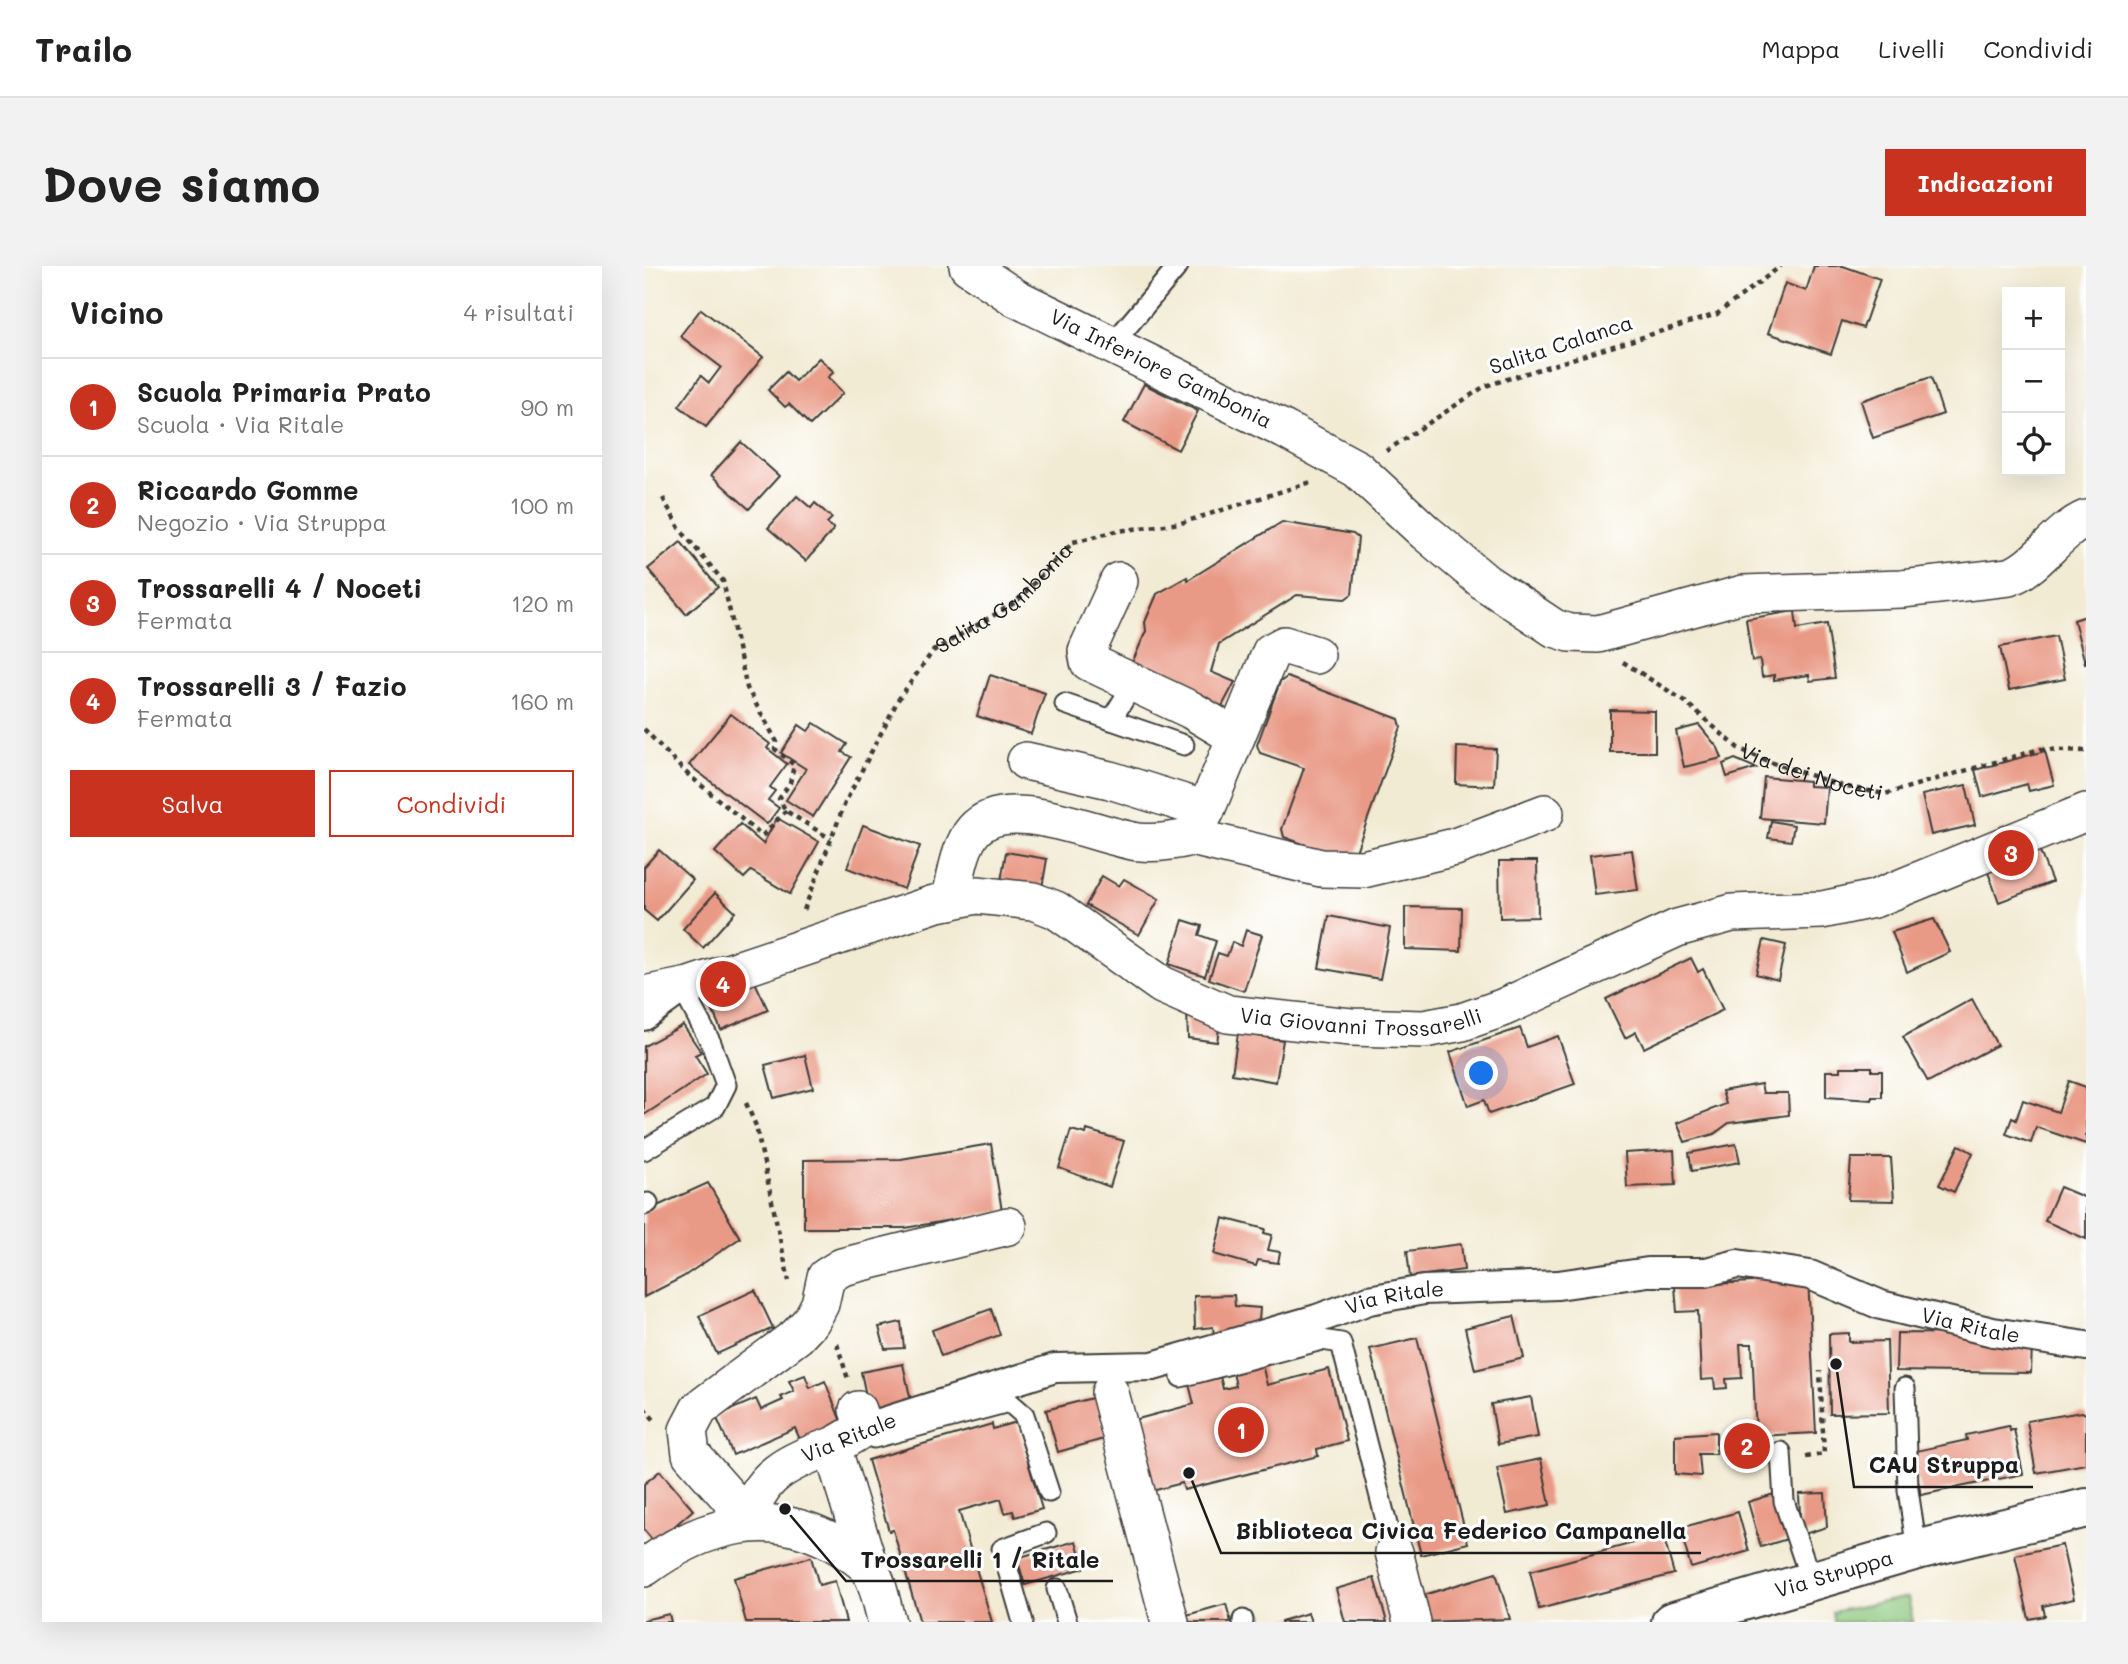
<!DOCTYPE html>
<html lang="it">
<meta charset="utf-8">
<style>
:root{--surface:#fff;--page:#f2f2f2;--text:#222;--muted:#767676;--line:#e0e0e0;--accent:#c8321e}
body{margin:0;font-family:Mali,sans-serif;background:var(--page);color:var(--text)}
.controls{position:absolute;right:21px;top:21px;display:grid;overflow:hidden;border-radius:0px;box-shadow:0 7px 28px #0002}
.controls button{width:63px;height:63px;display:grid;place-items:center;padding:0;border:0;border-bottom:2px solid var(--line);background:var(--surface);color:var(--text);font:35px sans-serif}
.you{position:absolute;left:838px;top:808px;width:24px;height:24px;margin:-18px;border:5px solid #fff;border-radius:50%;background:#1a73e8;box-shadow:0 0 0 10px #1a73e833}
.badge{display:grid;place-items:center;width:46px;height:46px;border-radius:50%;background:var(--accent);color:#fff;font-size:23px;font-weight:700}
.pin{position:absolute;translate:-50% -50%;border:4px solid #fff;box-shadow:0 2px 7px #0006}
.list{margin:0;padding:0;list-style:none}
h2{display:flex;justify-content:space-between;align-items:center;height:91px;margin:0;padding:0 28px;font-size:30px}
h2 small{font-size:23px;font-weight:400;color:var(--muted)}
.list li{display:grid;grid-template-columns:46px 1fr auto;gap:21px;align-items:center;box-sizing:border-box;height:98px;padding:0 28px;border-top:2px solid var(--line)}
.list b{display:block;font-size:26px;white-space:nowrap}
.list p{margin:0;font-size:23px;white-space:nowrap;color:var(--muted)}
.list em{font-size:23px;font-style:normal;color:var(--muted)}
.actions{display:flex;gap:14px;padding:21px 28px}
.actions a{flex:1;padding:16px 0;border:2px solid var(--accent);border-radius:0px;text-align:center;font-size:24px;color:var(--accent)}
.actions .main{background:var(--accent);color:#fff}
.icon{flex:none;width:38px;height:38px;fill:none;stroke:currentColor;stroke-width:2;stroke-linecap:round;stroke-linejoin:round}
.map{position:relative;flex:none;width:1442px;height:1356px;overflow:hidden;border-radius:0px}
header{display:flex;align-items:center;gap:42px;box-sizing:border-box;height:98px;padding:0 35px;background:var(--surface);border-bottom:2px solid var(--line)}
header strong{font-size:33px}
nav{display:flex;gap:38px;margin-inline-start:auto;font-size:24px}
.intro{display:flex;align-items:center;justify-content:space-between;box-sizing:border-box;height:168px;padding:0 42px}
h1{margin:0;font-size:49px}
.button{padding:18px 32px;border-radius:0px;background:var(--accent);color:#fff;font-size:24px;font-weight:700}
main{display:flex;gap:42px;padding:0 42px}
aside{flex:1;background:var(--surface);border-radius:0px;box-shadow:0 7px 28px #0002}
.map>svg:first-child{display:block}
</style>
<header>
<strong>Trailo</strong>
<nav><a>Mappa</a><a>Livelli</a><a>Condividi</a></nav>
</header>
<div class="intro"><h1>Dove siamo</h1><a class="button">Indicazioni</a></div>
<main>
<aside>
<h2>Vicino<small>4 risultati</small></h2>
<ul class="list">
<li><span class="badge">1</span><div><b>Scuola Primaria Prato</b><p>Scuola · Via Ritale</p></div><em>90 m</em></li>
<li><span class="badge">2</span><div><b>Riccardo Gomme</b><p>Negozio · Via Struppa</p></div><em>100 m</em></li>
<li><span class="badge">3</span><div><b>Trossarelli 4 / Noceti</b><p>Fermata</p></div><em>120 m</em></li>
<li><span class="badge">4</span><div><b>Trossarelli 3 / Fazio</b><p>Fermata</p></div><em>160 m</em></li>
</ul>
<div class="actions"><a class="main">Salva</a><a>Condividi</a></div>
</aside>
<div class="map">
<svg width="1442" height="1356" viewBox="0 0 1442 1356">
<rect width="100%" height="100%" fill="#fff"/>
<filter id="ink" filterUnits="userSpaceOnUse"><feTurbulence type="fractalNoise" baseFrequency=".0143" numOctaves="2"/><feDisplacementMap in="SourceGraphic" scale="14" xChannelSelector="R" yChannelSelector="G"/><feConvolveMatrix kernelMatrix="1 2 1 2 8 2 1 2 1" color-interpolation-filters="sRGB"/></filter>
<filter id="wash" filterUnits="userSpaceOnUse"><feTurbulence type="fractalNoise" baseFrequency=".00686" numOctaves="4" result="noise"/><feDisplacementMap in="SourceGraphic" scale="28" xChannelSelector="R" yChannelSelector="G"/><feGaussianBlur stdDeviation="1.57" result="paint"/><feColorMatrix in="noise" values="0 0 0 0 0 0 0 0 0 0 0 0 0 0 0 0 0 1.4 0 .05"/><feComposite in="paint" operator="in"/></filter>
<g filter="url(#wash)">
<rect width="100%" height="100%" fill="#f2ebd4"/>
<polygon fill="#8ac57b" stroke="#53704c" stroke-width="2" points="1264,1331 1269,1356 1190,1356 1188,1346"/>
<g id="blocks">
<g fill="#e99a86">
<polygon points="1170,0 1199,0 1236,13 1219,62 1198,55 1187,88 1124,67 1141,17 1162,25"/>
<polygon points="57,43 119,91 62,161 35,140 57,110 65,117 77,101 36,70"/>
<polygon points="175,92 190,106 184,111 199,127 166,159 145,138 141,141 124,124 142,106 151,115"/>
<polygon points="1287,111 1299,148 1229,172 1217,135"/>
<polygon points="500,118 554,145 534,184 480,156"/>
<polygon points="97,176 135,210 105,243 67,209"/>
<polygon points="153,230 167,242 171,237 188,252 183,257 190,263 162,295 124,262"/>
<polygon points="638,256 709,268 714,272 708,328 701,333 653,329 575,378 567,406 591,416 576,444 488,397 502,365 501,356 513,328 543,311 544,314"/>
<polygon points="37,276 74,321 42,348 4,303"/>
<polygon points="1151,345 1153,363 1183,358 1191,412 1166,415 1165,409 1130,414 1130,409 1118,411 1116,394 1108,395 1102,353"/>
<polygon points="1442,350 1442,397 1441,397 1430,354"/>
<polygon points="1412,370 1421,413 1365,424 1356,381"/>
<polygon points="346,409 401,427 387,468 333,450"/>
<polygon points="643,411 755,453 757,461 710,591 703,594 640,571 638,563 660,502 616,487 613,479 636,416"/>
<polygon points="966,444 1011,445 1011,486 966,486"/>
<polygon points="87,448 126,478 123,482 143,498 126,521 131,525 124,534 135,542 123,558 45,499"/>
<polygon points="170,457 203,478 198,486 207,491 169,551 142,534 162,503 137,487 155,459 164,465"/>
<polygon points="1055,459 1074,482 1078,492 1040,501 1032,465"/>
<polygon points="813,481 852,483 850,520 812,518"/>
<polygon points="1401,485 1410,519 1385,525 1383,518 1338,531 1331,504"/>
<polygon points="1091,493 1112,502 1083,511 1079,498"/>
<polygon points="1120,511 1165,515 1165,520 1183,521 1180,557 1116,552"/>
<polygon points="1322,519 1331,559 1287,569 1278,529"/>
<polygon points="133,552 175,576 146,628 107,605 100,612 71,586 96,558 119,578"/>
<polygon points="1127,555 1150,559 1147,575 1124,572"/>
<polygon points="219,559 276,580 260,623 203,602"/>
<polygon points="1393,578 1408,616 1355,636 1341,598"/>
<polygon points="15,584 49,614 13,655 0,644 0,601"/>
<polygon points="988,584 994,624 951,629 946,589"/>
<polygon points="362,586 403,593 398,622 357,615"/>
<polygon points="855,595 893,595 894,651 856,652"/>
<polygon points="458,610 475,620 480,613 515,633 495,669 442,639"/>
<polygon points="71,627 91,646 59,682 39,663"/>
<polygon points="761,641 818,642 817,685 761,683"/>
<polygon points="685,650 746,662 736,713 675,702"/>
<polygon points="1290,653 1306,686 1263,706 1248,666"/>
<polygon points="539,654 558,660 555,669 572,675 561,710 525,698"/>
<polygon points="602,664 618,669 600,725 565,713 574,687 583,690 588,676 597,680"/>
<polygon points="1120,674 1142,679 1134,714 1112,708"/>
<polygon points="1047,692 1054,706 1059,703 1079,744 1000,782 992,766 981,772 962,733"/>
<polygon points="111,716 124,744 77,764 65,736"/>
<polygon points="1328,733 1353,779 1284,816 1259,771"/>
<polygon points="543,745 576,756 573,776 544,772"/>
<polygon points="39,759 57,786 51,789 63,808 0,849 0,780"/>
<polygon points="876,762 883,781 914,770 931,818 845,848 840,834 824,840 806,786"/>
<polygon points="594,767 639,774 632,816 588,808"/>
<polygon points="161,789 169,822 130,832 121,799"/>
<polygon points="1196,801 1228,801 1228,805 1238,805 1238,831 1228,831 1228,834 1182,831 1182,805 1196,805"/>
<polygon points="1425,815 1442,821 1442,878 1392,861 1387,877 1362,868 1368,852 1372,854 1379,834 1414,846"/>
<polygon points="1117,818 1119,827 1144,827 1145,849 1085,857 1070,868 1041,876 1033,857 1082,838 1078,825"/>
<polygon points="427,864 442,868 443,864 480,875 466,921 415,902"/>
<polygon points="347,878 358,945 261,962 160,962 160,894 257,893"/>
<polygon points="1092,878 1096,896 1048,905 1045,887"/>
<polygon points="1315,879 1329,887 1310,926 1295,919"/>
<polygon points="1030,884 1032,919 983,921 981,887"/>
<polygon points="1207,892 1247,892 1250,935 1204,934"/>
<polygon points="64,917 96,972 39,1011 0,1031 0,946"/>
<polygon points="1416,921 1442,932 1442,973 1401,955"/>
<polygon points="579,952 621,963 620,967 628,969 624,984 636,986 634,997 614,994 612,1000 570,988"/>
<polygon points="817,978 820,1004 766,1011 763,985"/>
<polygon points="1107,1004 1164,1013 1172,1167 1112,1170 1108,1078 1096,1078 1098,1112 1082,1113 1083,1122 1071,1123 1070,1113 1057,1114 1054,1045 1033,1046 1031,1020 1108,1016"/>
<polygon points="111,1024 129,1062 73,1088 55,1050"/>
<polygon points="590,1029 591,1040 616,1042 614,1068 570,1069 569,1061 551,1063 550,1030"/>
<polygon points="347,1043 356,1069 297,1090 288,1064"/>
<polygon points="870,1050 880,1092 831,1104 821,1062"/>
<polygon points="257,1056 260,1082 241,1083 235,1061"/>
<polygon points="1205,1067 1205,1076 1243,1075 1245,1147 1186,1148 1185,1068"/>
<polygon points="1253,1067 1343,1068 1388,1077 1387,1107 1252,1105"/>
<polygon points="773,1072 824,1277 777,1289 726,1083"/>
<polygon points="617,1094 623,1119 685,1103 703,1175 673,1183 674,1190 540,1224 538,1217 508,1225 490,1154 550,1138 544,1114 575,1106 579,1123 592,1120 588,1102"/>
<polygon points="259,1098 268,1140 226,1149 217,1106"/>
<polygon points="161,1109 166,1122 181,1115 199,1161 157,1176 151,1162 89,1189 72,1150 112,1133 117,1144 139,1134 137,1131 150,1125 145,1115"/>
<polygon points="452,1131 463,1172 414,1186 402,1144"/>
<polygon points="887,1131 894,1171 854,1178 847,1138"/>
<polygon points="1438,1146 1442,1148 1442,1198 1392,1207 1383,1155"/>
<polygon points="372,1156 398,1243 371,1251 369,1245 361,1247 357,1233 315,1245 348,1356 276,1356 249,1264 245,1265 224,1194 348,1158 349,1163"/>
<polygon points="1365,1160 1366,1165 1370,1163 1379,1208 1277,1229 1268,1186 1323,1174 1322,1169"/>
<polygon points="1072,1166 1072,1188 1055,1188 1057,1210 1031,1208 1031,1169"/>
<polygon points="897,1193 906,1239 863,1248 853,1202"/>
<polygon points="16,1205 49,1244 11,1277 0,1264 0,1218"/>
<polygon points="1181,1227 1183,1261 1157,1269 1155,1228"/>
<polygon points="1130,1228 1143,1273 1117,1281 1104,1236"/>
<polygon points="1094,1246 1105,1285 1047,1302 1036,1262"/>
<polygon points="1019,1269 1030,1308 895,1343 886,1305"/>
<polygon points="432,1275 440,1302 381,1319 373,1292"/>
<polygon points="1418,1279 1430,1333 1399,1340 1401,1350 1385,1353 1371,1289"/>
<polygon points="167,1291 175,1319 191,1315 202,1356 102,1356 90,1312"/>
<polygon points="852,1307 866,1353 778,1356 770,1332"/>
<polygon points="730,1312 743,1356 701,1356 692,1323"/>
<polygon points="582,1338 587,1356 533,1356 532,1352"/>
<polygon points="664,1347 667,1356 637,1356 637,1355"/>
<polygon points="25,1348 27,1356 0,1356 0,1354"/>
</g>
</g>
</g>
<g filter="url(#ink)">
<use href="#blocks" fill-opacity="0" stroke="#3c3b38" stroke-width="2"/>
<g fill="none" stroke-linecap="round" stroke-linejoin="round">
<defs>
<g id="service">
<polyline points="467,80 534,0"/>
<polyline points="421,438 540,479"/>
<polyline points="467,454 490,417"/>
<polyline points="0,884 71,841 82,819 67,777 38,722"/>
<polyline points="0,939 4,937"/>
<polyline points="537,1111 678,1074 697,1077 750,1286"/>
<polyline points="1261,1122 1264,1224 1273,1284"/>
<polyline points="230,1172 365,1136 380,1149 405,1226"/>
<polyline points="1137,1186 1140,1235 1167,1315"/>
<polyline points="413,1323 423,1356"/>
<polyline points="599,1354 599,1356"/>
<polyline points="379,1356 358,1283 402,1267"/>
</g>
<g id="pedestrian">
<polyline points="0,750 36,724"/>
<path id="s3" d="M220,1162L411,1102L509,1100L673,1053L725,1034L780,1024L914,1019L1004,1006H1062L1093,998L1166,1009L1237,1039L1349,1066L1442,1080"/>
</g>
<g id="minor">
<path id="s4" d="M324,0L372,32L641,164L713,203L781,266L842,317L910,362L926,367L954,368L1099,328L1258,323L1365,311C1393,302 1413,265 1442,253"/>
<polyline points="475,315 443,385 445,396 547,444 592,471"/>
<polyline points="562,544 627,386 640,379 672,389"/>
<polyline points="548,571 677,602 719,603 811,581 901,547"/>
<path d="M306,635C312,613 315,581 330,564C363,526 455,571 495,576C513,578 531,575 548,571L562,544L466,514L382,495"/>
<path id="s5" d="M0,729L45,720L290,638L333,629L389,635L412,644L518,719L584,748L707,761L780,763L818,756L858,742L1033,662L1088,647L1178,644L1230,633L1442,546"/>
<polyline points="466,1127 526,1356"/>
<polyline points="188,1181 226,1304"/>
<polyline points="106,1255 47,1188 44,1164 55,1143 153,1070 167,1055 176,1038 182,1011 198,1001 364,960"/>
<path d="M106,1255C111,1210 147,1195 186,1181C197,1177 209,1168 220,1162L214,1144"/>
<polyline points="750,1286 768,1356"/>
<path d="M0,1302C58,1259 126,1240 192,1278C202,1284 219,1294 226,1304C235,1318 238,1341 243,1356"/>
</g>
<g id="tertiary">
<path id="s6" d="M1027,1356L1273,1284L1442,1242"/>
</g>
</defs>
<use href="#service" stroke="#3c3b38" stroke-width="23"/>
<use href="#pedestrian" stroke="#3c3b38" stroke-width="32"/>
<use href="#minor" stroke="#3c3b38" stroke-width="40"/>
<use href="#tertiary" stroke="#3c3b38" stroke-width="42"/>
<g stroke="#3c3b38" stroke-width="4.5" stroke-dasharray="5 5" stroke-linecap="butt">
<polyline points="742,185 841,120 1073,48 1137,0"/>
<polyline points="19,232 35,262 79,315 103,422 133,476 131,483 150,499 146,517 135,533 142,545 187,573"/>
<path id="s1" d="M979,396L1039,434L1094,482L1120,494L1198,520L1241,528L1396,483L1442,485"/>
<polyline points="0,463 40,505 118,570 142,545"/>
<path id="s2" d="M160,644L201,537L254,434L289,385L372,336L429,276L473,265L537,257L667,216"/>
<polyline points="102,837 112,860 145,1015"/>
<polyline points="193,1078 204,1113"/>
<polyline points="0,1142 12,1156"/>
<polyline points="1162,1191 1180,1188 1176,1105"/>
</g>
<use href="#service" stroke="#fff" stroke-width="19"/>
<use href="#pedestrian" stroke="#fff" stroke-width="28"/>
<use href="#minor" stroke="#fff" stroke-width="37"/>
<use href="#tertiary" stroke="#fff" stroke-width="38"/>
</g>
</g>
<g text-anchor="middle" stroke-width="6" stroke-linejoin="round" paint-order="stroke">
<g font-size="21" fill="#1c1c1c" stroke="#fff">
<text transform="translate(917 79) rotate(-18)" y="7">Salita Calanca</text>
<text dy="7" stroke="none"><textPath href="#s4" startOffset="219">Via Inferiore Gambonia</textPath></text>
<text dy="7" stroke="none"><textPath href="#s2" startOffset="380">Salita Gambonia</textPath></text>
<text dy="7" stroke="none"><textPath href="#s1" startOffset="222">Via dei Noceti</textPath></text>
<text dy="7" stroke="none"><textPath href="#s5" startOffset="765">Via Giovanni Trossarelli</textPath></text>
<text dy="7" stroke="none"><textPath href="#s3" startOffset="550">Via Ritale</textPath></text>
<text dy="7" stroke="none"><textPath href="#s3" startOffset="1138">Via Ritale</textPath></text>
<text transform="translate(205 1172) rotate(-22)" y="7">Via Ritale</text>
<text dy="7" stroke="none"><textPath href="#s6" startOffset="170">Via Struppa</textPath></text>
</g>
</g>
<path fill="none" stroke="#1c1c1c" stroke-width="2.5" d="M1192 1098L1210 1221H1389M545 1207L577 1287H1057M141 1243L202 1315H469"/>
<g fill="#1c1c1c" stroke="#fff" stroke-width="2.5">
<circle cx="1192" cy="1098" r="7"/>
<circle cx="545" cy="1207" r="7"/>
<circle cx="141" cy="1243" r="7"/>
</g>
<g font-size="23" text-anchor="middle" font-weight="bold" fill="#1c1c1c" stroke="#fff" stroke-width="6" stroke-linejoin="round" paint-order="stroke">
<text x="1300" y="1207">CAU Struppa</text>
<text x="817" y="1273">Biblioteca Civica Federico Campanella</text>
<text x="336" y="1302">Trossarelli 1 / Ritale</text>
</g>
</svg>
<div class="controls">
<button>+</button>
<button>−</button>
<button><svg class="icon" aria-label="locate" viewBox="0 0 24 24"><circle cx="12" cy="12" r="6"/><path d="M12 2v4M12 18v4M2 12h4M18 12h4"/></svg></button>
</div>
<div class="you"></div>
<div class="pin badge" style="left:597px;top:1164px">1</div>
<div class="pin badge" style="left:1103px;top:1180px">2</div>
<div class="pin badge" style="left:1367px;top:587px">3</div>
<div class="pin badge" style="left:79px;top:718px">4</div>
</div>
</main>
